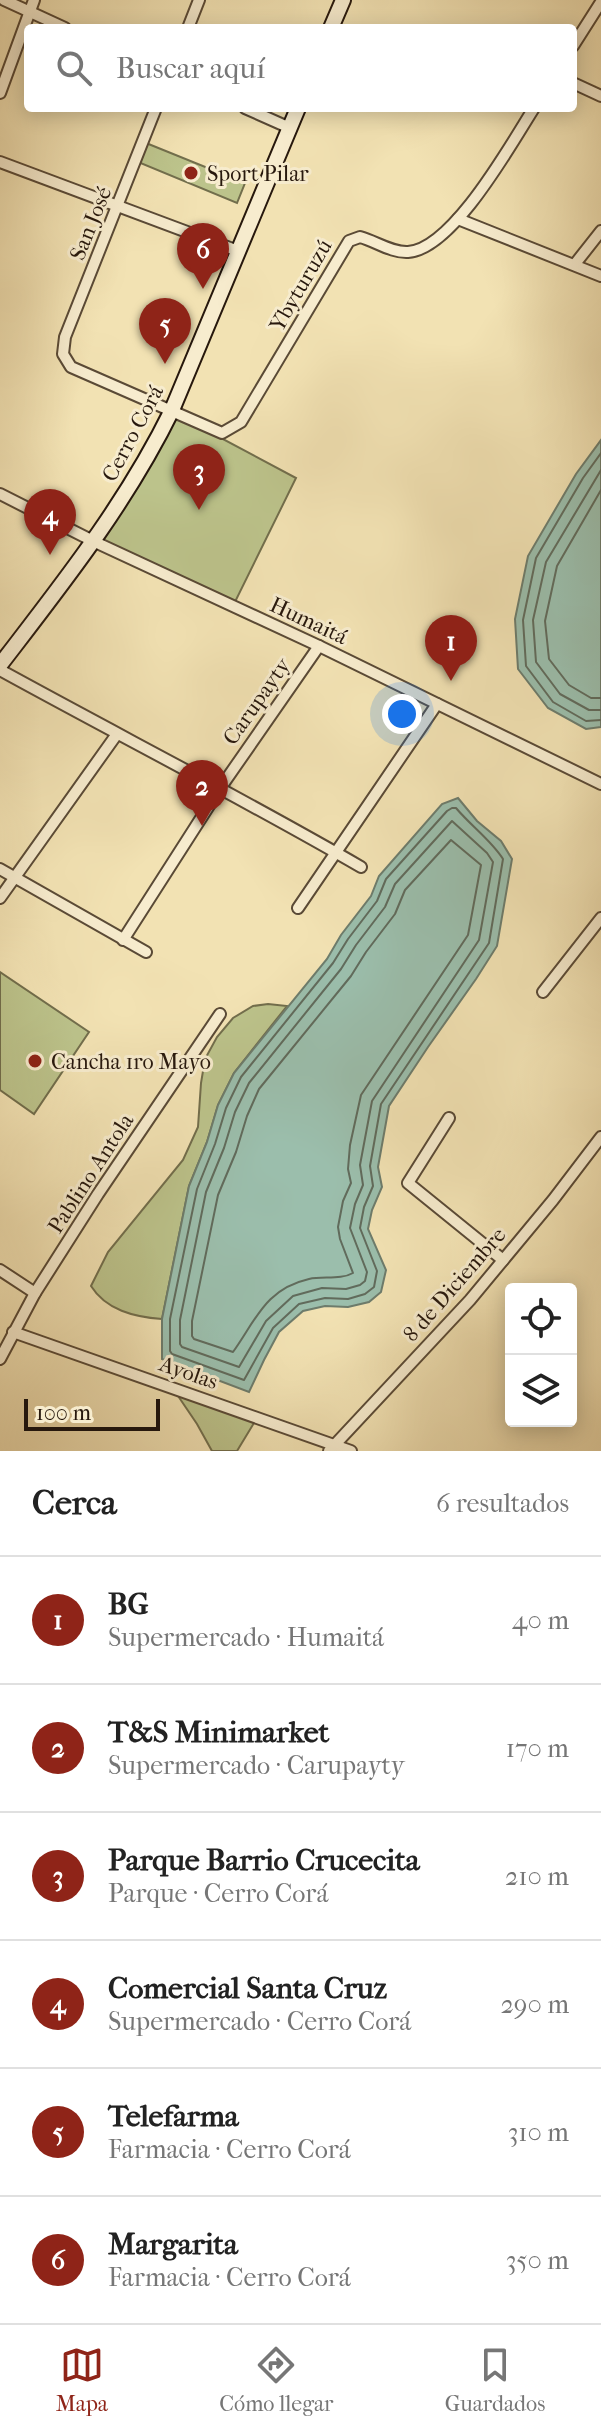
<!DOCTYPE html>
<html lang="es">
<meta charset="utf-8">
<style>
:root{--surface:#fff;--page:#f6f6f6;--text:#222;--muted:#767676;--line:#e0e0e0;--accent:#8f2418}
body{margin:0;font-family:"IM FELL French Canon",serif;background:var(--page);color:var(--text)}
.controls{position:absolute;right:24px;bottom:24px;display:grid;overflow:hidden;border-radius:8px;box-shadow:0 4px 20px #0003}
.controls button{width:72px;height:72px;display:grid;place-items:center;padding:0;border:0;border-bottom:2px solid var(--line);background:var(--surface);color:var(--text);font:40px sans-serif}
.scale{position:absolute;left:24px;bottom:20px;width:136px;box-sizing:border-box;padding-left:8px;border:4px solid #27180d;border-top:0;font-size:22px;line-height:28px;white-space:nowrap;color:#27180d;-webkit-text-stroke:6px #f7ecce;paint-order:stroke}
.you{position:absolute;left:402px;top:714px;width:28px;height:28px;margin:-20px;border:6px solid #fff;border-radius:50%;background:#1a73e8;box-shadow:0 0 0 12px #1a73e833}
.badge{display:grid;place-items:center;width:52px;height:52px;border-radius:50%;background:var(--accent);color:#fff;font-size:26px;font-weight:700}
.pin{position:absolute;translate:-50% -66px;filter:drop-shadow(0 2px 4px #0008)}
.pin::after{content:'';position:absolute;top:42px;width:28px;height:24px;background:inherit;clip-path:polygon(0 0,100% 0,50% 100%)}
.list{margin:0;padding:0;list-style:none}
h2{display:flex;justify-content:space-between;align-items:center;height:104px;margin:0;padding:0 32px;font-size:34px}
h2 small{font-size:26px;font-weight:400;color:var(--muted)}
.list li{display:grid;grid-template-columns:52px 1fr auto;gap:24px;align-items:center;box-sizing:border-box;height:128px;padding:0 32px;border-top:2px solid var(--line)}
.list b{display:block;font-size:30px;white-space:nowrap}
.list p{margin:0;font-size:26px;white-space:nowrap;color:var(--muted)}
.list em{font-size:26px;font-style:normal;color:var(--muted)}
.icon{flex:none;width:44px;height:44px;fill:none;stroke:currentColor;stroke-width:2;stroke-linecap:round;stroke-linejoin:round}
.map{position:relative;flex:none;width:601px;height:1451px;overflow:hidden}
.search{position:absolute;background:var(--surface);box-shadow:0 4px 20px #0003;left:24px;right:24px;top:24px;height:88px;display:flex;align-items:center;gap:20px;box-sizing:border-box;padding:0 28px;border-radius:8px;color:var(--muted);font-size:30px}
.sheet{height:872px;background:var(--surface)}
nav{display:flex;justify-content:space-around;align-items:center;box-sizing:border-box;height:112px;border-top:2px solid var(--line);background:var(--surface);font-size:22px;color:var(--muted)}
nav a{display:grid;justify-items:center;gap:4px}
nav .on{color:var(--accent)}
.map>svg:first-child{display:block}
</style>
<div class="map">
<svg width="601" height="1451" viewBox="0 0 601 1451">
<rect width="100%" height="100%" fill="#f2e2b3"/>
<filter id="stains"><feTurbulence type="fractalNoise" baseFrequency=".0025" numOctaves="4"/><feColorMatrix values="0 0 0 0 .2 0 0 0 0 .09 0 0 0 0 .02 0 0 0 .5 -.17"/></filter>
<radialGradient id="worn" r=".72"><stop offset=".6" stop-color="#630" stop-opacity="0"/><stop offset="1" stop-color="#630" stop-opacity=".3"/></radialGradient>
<g fill="#bcc38b" stroke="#726e4c" stroke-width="2">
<polygon points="146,143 245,183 237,203 138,162"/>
<polygon points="174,413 296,478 233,606 99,541"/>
<polygon points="0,972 89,1032 34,1114 0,1090"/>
<path d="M268,1004L287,1006L234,1073L218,1105L207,1142L189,1186L162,1319C134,1317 106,1310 91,1286L108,1252L183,1160L198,1127L201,1083L205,1059L217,1037L233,1018L253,1006Z"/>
<polygon points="174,1390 257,1418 237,1451 212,1451 197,1424"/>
</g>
<g fill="#9bbeac" stroke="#6d7c6c" stroke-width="2">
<polygon points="601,440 601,727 586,729 548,708 518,669 515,619 528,556 576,474"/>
<polygon points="458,798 477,821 501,841 512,859 497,946 476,979 428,1047 389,1106 378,1167 382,1187 372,1210 368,1229 386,1270 381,1292 369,1302 348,1307 325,1306 303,1311 279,1332 264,1360 249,1392 162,1359 162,1319 189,1186 207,1142 218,1105 234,1073 327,959 341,935 371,896 379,876 442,804"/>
</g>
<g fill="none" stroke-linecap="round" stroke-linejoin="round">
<g stroke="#616b5c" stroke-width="2">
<polyline points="601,453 583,478 536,558 523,620 526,666 553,702 586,721 601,720"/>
<polyline points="601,470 546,562 533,620 536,662 560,694 589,710 601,710"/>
<polyline points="601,490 557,566 545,621 549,659 569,685 591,698 601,698"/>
<path d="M452,808H456C471,826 491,840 503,859L489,943L381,1104L370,1166L373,1186L364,1207L360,1228L377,1271L374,1287L365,1294L348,1299L325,1298L299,1304L273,1328L244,1380L172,1354L170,1351V1319L197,1189L215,1144L226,1108L241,1077L333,963L348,939L377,901L386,879L447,811Z"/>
<polygon points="452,821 487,853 493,862 479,940 372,1101 360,1165 363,1185 355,1204 350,1228 367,1272 365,1281 360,1285 346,1289 322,1288 293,1296 266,1321 239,1367 182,1347 180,1344 180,1320 206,1192 224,1148 235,1112 249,1083 341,969 356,945 385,907 395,884"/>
<path d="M451,840L481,865L468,935L361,1095L350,1145L348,1169L351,1183L343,1201L338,1227L340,1239L353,1273C341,1280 323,1276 309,1279C265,1289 256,1320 233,1352L194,1339L192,1336V1321L218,1195L236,1152L247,1116L259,1089L351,976L366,952L395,914L405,890Z"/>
</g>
<defs>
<g id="street">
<polyline points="4,0 65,28"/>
<polyline points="188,28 199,0"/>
<polyline points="573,46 601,2"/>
<polyline points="573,83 601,96"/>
<polyline points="0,93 34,0"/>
<path d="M156,108L65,337L63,354L71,367L222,433L241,422L349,241L360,237C375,241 392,253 408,252C453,249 511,144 534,108"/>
<polyline points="245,108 290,128"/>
<polyline points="0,162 238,251"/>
<polyline points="458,219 601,276"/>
<polyline points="575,264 601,231"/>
<polyline points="0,494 95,542 319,646 601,784"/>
<path d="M0,670C120,736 242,798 361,867"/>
<polyline points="0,869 146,952"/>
<polyline points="0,898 117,734"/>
<polyline points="298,908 437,704"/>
<polyline points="123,940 221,787 319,646"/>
<polyline points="543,992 601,918"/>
<polyline points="449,1118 408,1183 503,1260"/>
<polyline points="0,1270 35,1293"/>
<polyline points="13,1332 351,1451"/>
<polyline points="0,1359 35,1293 98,1194 220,1014"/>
<polyline points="329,1451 470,1300 553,1200 601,1137"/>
</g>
<g id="secondary">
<polyline points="331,28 343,0"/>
<path d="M0,665C63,583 126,504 172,410L298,108"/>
</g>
</defs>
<use href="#street" stroke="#5a4a36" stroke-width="14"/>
<use href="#secondary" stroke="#27180d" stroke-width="18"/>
<use href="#street" stroke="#f7ecce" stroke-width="10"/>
<use href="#secondary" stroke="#f7ecce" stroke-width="14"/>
</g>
<g fill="#8f2418" stroke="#f7ecce" stroke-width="3">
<circle cx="191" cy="173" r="8"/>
<circle cx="35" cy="1061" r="8"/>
</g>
<g text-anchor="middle" stroke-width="6" stroke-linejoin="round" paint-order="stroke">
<g font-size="22" fill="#27180d" stroke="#f7ecce" text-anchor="start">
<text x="207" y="181">Sport Pilar</text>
<text x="51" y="1069">Cancha 1ro Mayo</text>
</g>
<g font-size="22" fill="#27180d" stroke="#f7ecce">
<text transform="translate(90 223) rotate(-68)" y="8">San José</text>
<text transform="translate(300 285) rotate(-60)" y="8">Ybyturuzú</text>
<text transform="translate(132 433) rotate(-62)" y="8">Cerro Corá</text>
<text transform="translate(309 620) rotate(25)" y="8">Humaitá</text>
<text transform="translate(256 701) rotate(-55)" y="8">Carupayty</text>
<text transform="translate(90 1173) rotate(-57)" y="8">Pablino Antola</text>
<text transform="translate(454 1284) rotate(-49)" y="8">8 de Diciembre</text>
<text transform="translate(189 1372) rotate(19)" y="8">Ayolas</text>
</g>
</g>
<rect width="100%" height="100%" filter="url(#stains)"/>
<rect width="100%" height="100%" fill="url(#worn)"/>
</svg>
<div class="controls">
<button><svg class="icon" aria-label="locate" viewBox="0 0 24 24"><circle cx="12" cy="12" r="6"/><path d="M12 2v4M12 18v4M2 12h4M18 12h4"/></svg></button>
<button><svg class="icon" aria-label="layers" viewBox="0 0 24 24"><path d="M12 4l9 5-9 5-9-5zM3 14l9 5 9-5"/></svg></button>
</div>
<div class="scale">100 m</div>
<div class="you"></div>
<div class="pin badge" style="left:451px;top:681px">1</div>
<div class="pin badge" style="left:202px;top:826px">2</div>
<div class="pin badge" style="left:199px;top:510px">3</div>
<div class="pin badge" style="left:50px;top:555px">4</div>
<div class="pin badge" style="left:165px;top:364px">5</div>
<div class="pin badge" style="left:203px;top:289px">6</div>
<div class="search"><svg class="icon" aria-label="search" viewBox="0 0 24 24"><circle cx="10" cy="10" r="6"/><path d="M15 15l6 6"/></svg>Buscar aquí</div>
</div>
<section class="sheet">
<h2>Cerca<small>6 resultados</small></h2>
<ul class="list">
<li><span class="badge">1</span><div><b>BG</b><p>Supermercado · Humaitá</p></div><em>40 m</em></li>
<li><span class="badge">2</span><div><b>T&amp;S Minimarket</b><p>Supermercado · Carupayty</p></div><em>170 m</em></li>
<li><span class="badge">3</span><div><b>Parque Barrio Crucecita</b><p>Parque · Cerro Corá</p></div><em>210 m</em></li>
<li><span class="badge">4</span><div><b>Comercial Santa Cruz</b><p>Supermercado · Cerro Corá</p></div><em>290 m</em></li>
<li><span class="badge">5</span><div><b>Telefarma</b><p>Farmacia · Cerro Corá</p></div><em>310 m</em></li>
<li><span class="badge">6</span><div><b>Margarita</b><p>Farmacia · Cerro Corá</p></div><em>350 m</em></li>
</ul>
</section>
<nav>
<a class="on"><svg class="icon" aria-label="map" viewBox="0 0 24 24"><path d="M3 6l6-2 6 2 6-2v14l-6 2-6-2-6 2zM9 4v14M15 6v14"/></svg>Mapa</a>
<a><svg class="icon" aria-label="directions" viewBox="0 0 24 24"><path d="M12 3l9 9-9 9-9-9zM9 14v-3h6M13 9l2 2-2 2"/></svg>Cómo llegar</a>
<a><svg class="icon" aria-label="saved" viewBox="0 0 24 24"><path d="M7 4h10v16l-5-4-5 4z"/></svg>Guardados</a>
</nav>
